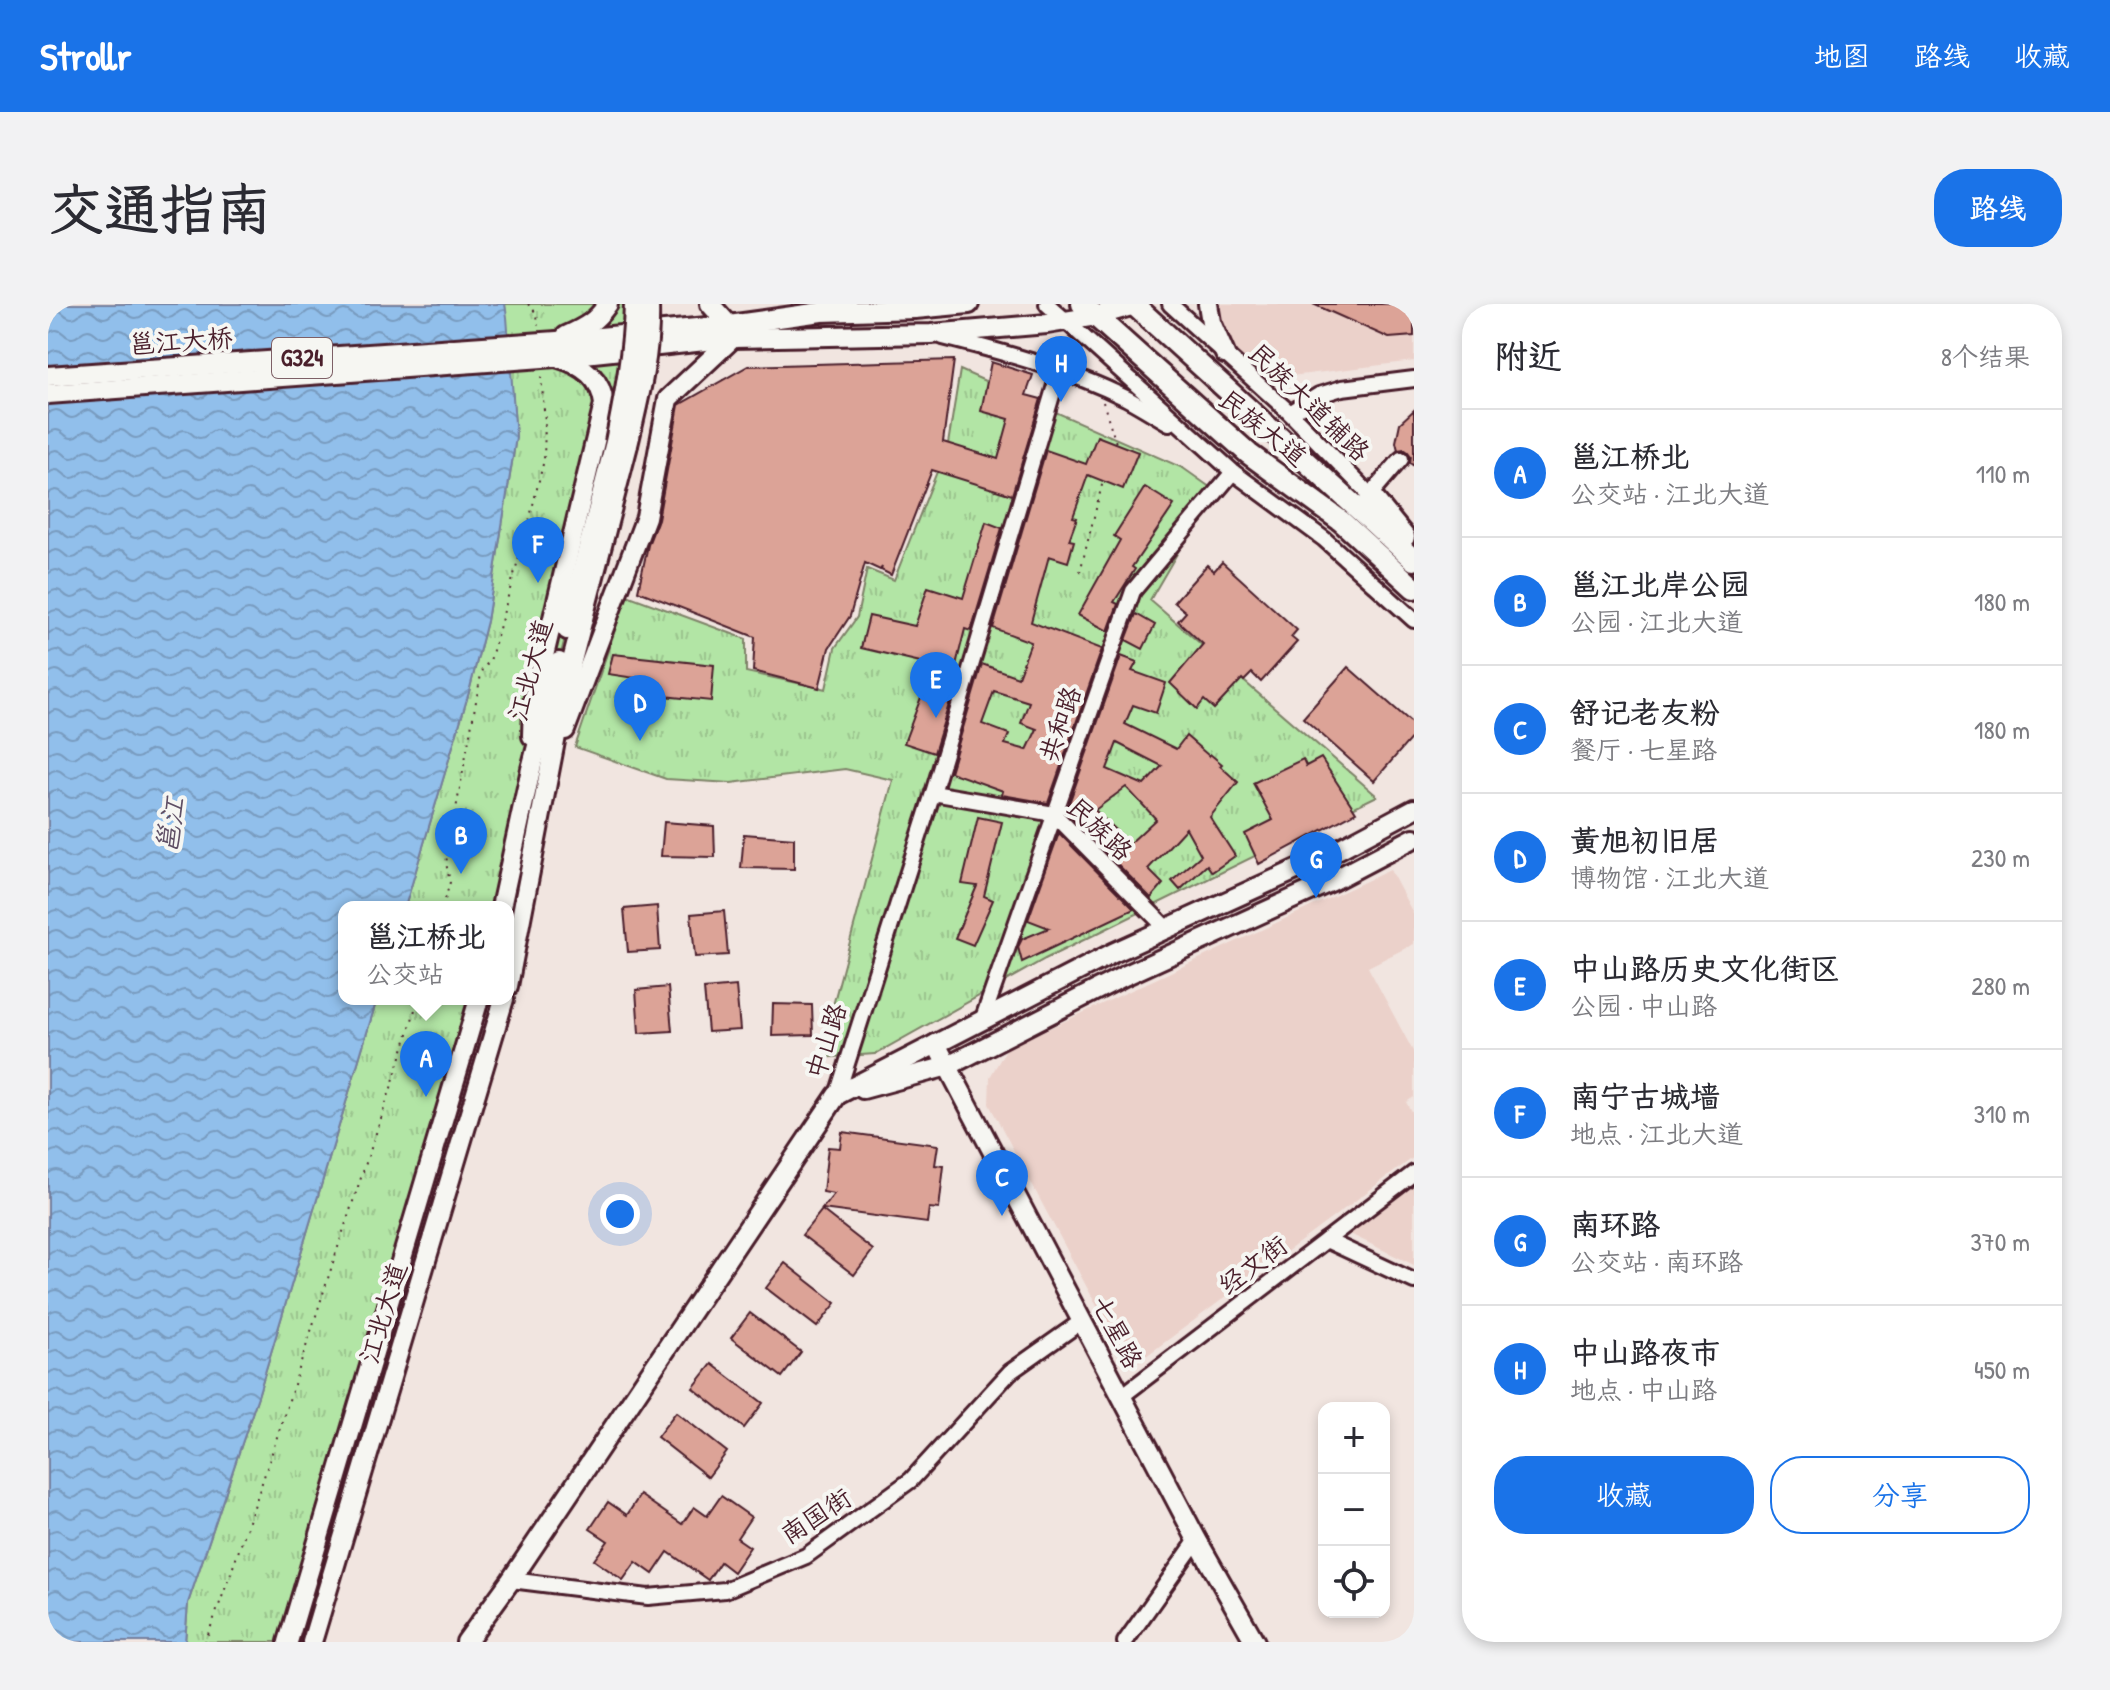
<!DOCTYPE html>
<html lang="zh">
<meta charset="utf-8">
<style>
:root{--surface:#fff;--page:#f2f2f3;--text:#2b2b33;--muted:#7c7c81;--line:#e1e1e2;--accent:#1a73e8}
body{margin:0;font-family:"Patrick Hand","LXGW WenKai TC",sans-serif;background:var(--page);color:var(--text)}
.controls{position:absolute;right:24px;bottom:24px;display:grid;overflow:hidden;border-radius:16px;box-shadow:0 4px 12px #0003}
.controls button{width:72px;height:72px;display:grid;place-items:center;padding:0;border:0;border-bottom:2px solid var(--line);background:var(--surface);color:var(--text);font:40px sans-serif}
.you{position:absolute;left:572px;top:910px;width:28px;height:28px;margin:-20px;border:6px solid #fff;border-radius:50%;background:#1a73e8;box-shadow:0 0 0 12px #1a73e833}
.badge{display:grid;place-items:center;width:52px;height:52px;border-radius:50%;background:var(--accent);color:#fff;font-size:26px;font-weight:700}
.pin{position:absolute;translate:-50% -66px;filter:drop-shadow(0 2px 4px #0008)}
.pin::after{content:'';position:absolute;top:42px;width:28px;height:24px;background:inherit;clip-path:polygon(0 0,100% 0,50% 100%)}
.popup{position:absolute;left:290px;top:597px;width:176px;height:104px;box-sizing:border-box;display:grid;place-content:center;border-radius:16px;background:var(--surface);filter:drop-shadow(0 2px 6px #0005);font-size:26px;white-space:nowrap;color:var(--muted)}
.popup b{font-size:30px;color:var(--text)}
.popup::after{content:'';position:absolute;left:50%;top:100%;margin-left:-16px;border:16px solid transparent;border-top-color:var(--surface)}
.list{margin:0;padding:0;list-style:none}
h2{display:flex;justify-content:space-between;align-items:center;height:104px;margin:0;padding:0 32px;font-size:34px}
h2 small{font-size:26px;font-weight:400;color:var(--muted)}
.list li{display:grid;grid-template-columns:52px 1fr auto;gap:24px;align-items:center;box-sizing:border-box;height:128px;padding:0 32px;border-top:2px solid var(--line)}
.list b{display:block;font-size:30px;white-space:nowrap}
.list p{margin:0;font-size:26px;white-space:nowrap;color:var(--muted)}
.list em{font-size:26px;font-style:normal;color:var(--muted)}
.actions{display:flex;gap:16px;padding:24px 32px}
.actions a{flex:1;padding:18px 0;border:2px solid var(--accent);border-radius:32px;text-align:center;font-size:28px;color:var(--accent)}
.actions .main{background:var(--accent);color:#fff}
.icon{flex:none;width:44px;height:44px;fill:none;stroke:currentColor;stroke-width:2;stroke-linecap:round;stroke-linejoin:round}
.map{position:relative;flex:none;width:1366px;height:1338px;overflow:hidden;border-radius:32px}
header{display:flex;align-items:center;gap:48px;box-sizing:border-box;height:112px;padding:0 40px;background:var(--accent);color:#fff}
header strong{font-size:38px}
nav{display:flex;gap:44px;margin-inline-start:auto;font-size:28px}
.intro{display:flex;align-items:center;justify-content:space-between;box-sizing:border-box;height:192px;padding:0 48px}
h1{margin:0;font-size:56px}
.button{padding:20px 36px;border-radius:32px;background:var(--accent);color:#fff;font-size:28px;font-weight:700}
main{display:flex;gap:48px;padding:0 48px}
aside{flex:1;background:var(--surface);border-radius:32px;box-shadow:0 4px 12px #0003}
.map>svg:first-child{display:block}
</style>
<header>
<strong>Strollr</strong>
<nav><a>地图</a><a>路线</a><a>收藏</a></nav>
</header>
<div class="intro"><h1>交通指南</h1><a class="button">路线</a></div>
<main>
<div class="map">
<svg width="1366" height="1338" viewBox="0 0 1366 1338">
<defs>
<pattern id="park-tufts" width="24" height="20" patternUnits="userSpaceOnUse" patternTransform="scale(2)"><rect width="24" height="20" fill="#b2e5a5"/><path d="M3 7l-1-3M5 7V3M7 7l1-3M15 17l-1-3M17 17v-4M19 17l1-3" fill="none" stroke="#9bc48e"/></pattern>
<pattern id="water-waves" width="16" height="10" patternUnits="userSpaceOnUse" patternTransform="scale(2)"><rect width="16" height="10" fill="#91bfeb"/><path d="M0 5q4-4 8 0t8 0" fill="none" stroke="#789bbf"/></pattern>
</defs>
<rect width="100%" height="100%" fill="#f1e5e0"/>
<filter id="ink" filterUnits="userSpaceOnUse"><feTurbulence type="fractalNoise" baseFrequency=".0125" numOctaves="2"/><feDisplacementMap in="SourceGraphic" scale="16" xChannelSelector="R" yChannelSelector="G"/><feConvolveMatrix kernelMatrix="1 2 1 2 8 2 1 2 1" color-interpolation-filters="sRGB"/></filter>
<g filter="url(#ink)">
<g fill="#ebd1ca">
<polygon points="1170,0 1366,0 1366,57 1227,74 1204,62 1184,44 1175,24"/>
<polygon points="1342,566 1366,611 1366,640 1320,663 1366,749 1366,793 1358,798 1366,813 1366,853 1082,1064 941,800 942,773 959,744"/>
<polygon points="1366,881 1366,961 1302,930"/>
</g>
<g fill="url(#park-tufts)" stroke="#7e8268" stroke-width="2">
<polygon points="457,0 586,0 567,138 506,377 453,603 357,603 421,388 439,317 468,133"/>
<polygon points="912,66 1135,164 1166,186 1102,296 1329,492 997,655 827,750 771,754 845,476 797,465 683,479 618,475 527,443 579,291 698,335 698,368 778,385 787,344 809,313 819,265 846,276 900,140"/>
<polygon points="329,695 431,695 240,1338 137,1338 140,1299 210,1092"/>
</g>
<polygon fill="url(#water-waves)" stroke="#757f9e" stroke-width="2" points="0,0 457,0 459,13 468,133 439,317 421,388 357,603 296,603 296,695 329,695 210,1092 140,1299 137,1338 0,1338"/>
<g fill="#dca397" stroke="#4a1f2b" stroke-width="2" fill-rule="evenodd">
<polygon points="1265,0 1366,0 1366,32 1341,34"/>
<polygon points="906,56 895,138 950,155 961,115 933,107 943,58 985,71 978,91 993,95 964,191 884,166 843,271 833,266 834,263 832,266 817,259 802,312 781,344 771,384 705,367 707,333 590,287 600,241 610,215 631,101 700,62"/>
<polygon points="1366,106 1366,162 1362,159 1363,152 1360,148 1356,145 1350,146 1348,138 1352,119"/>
<path d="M1049,132L1090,148L1075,185L1040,171L1025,213L1029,214L1021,236L1026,237L1020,258L1001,252L983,318L1054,345L1000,499L954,491L955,487L902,468L934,360L970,373L983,338L945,324L998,146L1038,160ZM946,387L981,398L973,419L989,425L979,446L957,440L961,430L934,420Z"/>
<polygon points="1097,183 1126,201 1084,263 1087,265 1066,298 1070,300 1060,327 1030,311 1072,236 1066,232"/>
<polygon points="938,218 954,224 923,327 917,325 905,373 909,374 886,449 856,439 885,361 813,344 821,312 867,322 880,283 915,294"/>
<polygon points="1174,258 1249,326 1243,333 1249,338 1213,378 1204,369 1196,377 1194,375 1166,405 1156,396 1149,405 1122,379 1155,340 1130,317 1138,308 1126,298 1159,261 1166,267"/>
<polygon points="1088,310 1107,321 1095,345 1078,336"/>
<polygon points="565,350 666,361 663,397 606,391 607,377 560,370"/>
<path d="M1073,352L1089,358L1084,367L1118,379L1108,409L1085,401L1077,420L1128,445L1138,432L1161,452L1162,450L1174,460L1172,462L1190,478L1162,513L1187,552L1164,568L1159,561L1132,586L1124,577L1153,551L1138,524L1100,565L1115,580L1103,594L1018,508ZM1069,439L1114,462L1096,481L1059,465ZM1078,483L1108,515L1081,540L1047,506Z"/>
<polygon points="1300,363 1366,421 1366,431 1326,477 1255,414"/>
<polygon points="1273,454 1308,508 1211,560 1197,530 1225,516 1205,479 1255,455 1258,462"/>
<polygon points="930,513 954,518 936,592 945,596 925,641 907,634 929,582 914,580"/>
<polygon points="616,518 666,522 667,553 613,552"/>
<polygon points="1011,529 1086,605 974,658 970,643 974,635 1001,624 980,616"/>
<polygon points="696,530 746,534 746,565 693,564"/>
<polygon points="609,602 612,646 580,648 576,605"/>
<polygon points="676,607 680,651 647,653 643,610"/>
<polygon points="688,682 692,726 660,728 656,685"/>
<polygon points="620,683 624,727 591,729 588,686"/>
<polygon points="725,700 764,701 765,731 724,732"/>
<polygon points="794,828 890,841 887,861 896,862 891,905 881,904 879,919 774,905 786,890 775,888 780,843 792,844"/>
<polygon points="774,906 825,946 806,971 754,931"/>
<polygon points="737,959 788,999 769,1023 718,984"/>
<polygon points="702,1009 753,1048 734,1073 683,1034"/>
<polygon points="664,1060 715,1099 696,1124 645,1084"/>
<polygon points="628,1108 679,1148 660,1173 609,1133"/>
<polygon points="592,1191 634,1220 646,1203 659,1212 673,1192 703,1213 689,1234 702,1243 685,1268 672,1258 660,1276 620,1248 605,1270 588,1258 575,1276 546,1256 560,1237 542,1225 560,1198 579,1211"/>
</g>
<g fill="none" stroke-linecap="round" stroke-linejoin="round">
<defs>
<g id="minor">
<polyline points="999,0 1185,168 1276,235 1366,316"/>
<polyline points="1122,0 1242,109 1327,196"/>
<path d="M895,33C955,48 1022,66 1078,94C1093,102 1107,111 1121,119"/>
<polyline points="1242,109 1271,91 1294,84 1366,75"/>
<polyline points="1322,191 1353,155"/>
<polyline points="885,489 1006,510 1119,625"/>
<polyline points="934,717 1085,287 1185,168"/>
<polyline points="789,791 885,489 1011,68"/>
<polyline points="1278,936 1366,977"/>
<polyline points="1074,1092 1366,869"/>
<polyline points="463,1276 600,1293 677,1286 758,1252 863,1176 962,1068 1034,1017"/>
<polyline points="1077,1338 1149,1236"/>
</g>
<g id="major">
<polyline points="662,0 681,21"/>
<polyline points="1160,0 1163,18 1177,50"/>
<path d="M518,32C538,23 547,18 560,0"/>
<polyline points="509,37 681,21 773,8 867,5 921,0"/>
<polyline points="508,53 685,34 883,30 999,20 1048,12 1090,0"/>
<polyline points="519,326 567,138"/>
<polyline points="517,426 598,213 620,95 685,34"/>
<path d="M484,432L485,398L556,100C553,74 535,61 511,54"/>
<polyline points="453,603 483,465 511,358"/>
<polyline points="460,682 518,380 580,141"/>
<polyline points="888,740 1149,1236 1207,1338"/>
<polyline points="815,785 900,762 1076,672 1284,577 1366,534"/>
<polyline points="240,1338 431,695"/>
<polyline points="264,1338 456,695"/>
<polyline points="418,1338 463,1276 789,791 1065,649 1272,555 1366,505"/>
</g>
<g id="highway">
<polyline points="1034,0 1201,150 1293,217 1366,284"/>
<polyline points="1085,0 1366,256"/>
<polyline points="1322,191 1356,233"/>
</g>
</defs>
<use href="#minor" stroke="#4a1f2b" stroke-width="20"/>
<use href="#major" stroke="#4a1f2b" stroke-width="24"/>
<use href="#highway" stroke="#4a1f2b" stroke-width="26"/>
<g stroke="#4a1f2b" stroke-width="2" stroke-dasharray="2 6" stroke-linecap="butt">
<polyline points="480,0 489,10 490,21"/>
<polyline points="1055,98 1068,139"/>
<polyline points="1032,268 1055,177"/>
<polyline points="395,603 402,578 398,559 434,365 442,357 481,217 496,156 497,118 493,71"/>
<path d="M157,1338C205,1215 243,1088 284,962C312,873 345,785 370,695"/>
</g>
<use href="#minor" stroke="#f6f6f2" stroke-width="14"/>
<use href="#major" stroke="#f6f6f2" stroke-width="18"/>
<use href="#highway" stroke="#f6f6f2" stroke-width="20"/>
<defs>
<g id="major-bridge">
<polyline points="0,72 509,37"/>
<polyline points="0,90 508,53"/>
<path d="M567,138C576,93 585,47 586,0"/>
<path d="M580,141C591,95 603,47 601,0"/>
</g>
</defs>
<use href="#major-bridge" stroke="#4a1f2b" stroke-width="24" stroke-linecap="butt"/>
<use href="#major-bridge" stroke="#f6f6f2" stroke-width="18"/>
</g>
</g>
<g text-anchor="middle" stroke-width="8" stroke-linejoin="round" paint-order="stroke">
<rect fill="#f6f6f2" stroke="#7e6067" stroke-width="2" x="224" y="34" width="60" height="40" rx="6"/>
<g font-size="24" font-weight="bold" fill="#4a1f2b">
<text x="254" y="62">G324</text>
</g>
<g font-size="26" fill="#4a1f2b" stroke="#f6f6f2">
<text transform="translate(133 37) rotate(-4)" y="9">邕江大桥</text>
<text transform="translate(1261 98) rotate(44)" y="9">民族大道辅路</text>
<text transform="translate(1215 124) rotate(39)" y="9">民族大道</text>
<text transform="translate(482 366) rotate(-75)" y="9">江北大道</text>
<text transform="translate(1012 420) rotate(-71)" y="9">共和路</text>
<text transform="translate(1052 525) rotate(43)" y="9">民族路</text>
<text transform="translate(778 737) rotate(-72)" y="9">中山路</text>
<text transform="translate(1205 961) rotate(-37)" y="9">经文街</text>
<text transform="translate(335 1009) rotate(-73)" y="9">江北大道</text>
<text transform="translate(1069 1028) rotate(62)" y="9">七星路</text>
<text transform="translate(768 1212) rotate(-33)" y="9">南国街</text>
</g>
<g font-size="28" font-style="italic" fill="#5f4f65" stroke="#f6f6f2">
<text transform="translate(122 521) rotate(-81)" y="10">邕江</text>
</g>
</g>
</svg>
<div class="controls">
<button>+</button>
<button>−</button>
<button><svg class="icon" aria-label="locate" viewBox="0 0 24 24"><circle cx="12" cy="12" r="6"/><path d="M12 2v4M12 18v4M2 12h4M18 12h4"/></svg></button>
</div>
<div class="you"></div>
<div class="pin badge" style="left:378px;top:793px">A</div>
<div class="popup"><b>邕江桥北</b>公交站</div>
<div class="pin badge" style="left:413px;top:570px">B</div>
<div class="pin badge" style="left:954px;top:912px">C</div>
<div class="pin badge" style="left:592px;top:437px">D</div>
<div class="pin badge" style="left:888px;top:414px">E</div>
<div class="pin badge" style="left:490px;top:279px">F</div>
<div class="pin badge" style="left:1268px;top:594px">G</div>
<div class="pin badge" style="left:1013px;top:98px">H</div>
</div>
<aside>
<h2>附近<small>8个结果</small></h2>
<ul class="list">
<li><span class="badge">A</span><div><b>邕江桥北</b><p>公交站 · 江北大道</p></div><em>110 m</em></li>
<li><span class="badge">B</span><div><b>邕江北岸公园</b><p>公园 · 江北大道</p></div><em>180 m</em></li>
<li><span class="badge">C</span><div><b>舒记老友粉</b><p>餐厅 · 七星路</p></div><em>180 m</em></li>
<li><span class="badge">D</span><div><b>黄旭初旧居</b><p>博物馆 · 江北大道</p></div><em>230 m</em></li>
<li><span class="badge">E</span><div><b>中山路历史文化街区</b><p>公园 · 中山路</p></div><em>280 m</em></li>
<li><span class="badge">F</span><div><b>南宁古城墙</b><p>地点 · 江北大道</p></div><em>310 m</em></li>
<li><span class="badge">G</span><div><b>南环路</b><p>公交站 · 南环路</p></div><em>370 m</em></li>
<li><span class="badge">H</span><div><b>中山路夜市</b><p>地点 · 中山路</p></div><em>450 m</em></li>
</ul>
<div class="actions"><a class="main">收藏</a><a>分享</a></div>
</aside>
</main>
